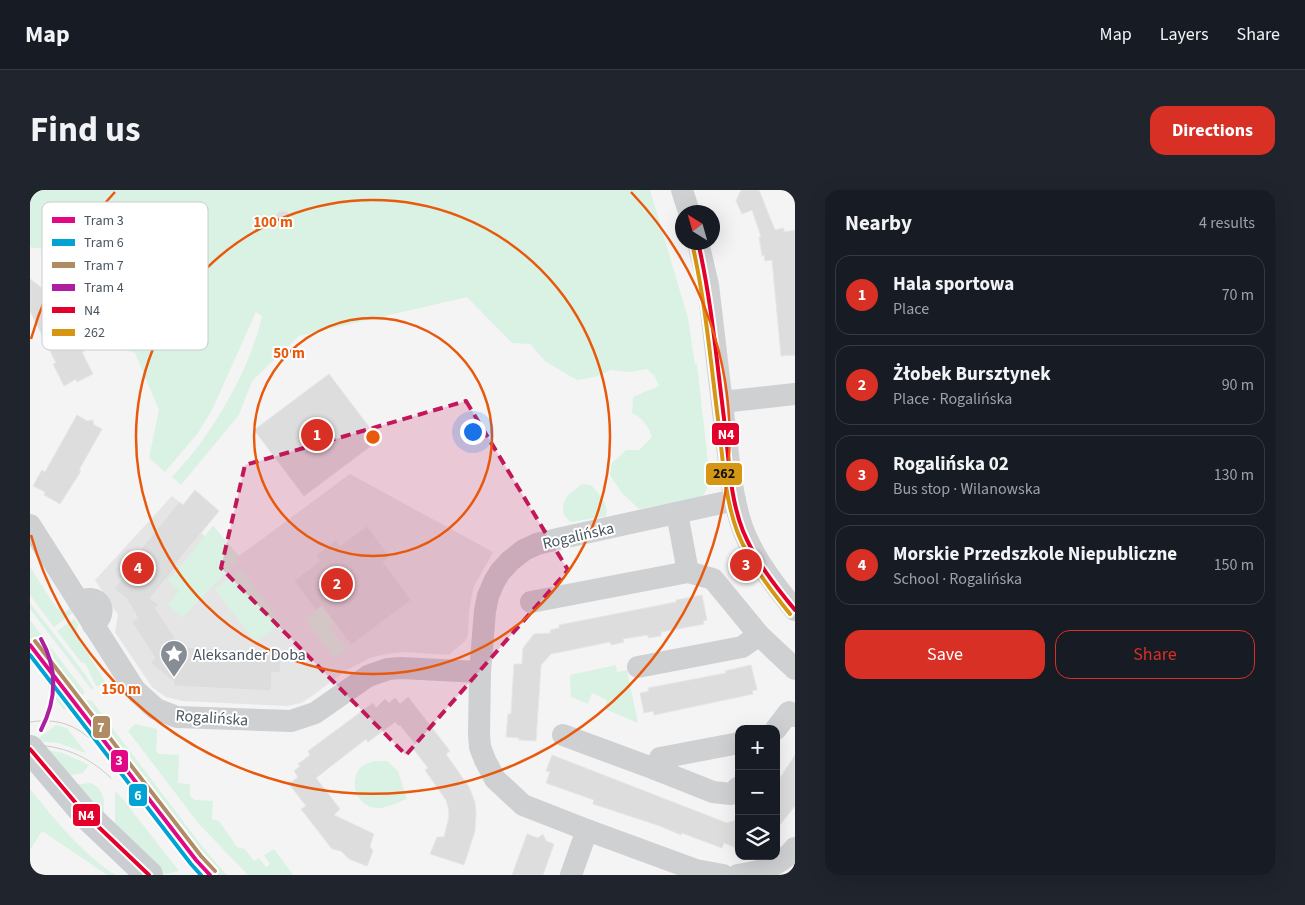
<!DOCTYPE html>
<meta charset="utf-8">
<style>
:root{--surface:#171b24;--page:#20242c;--text:#f1f3f6;--muted:#9ea1a6;--line:#363941;--accent:#d93025}
body{margin:0;font-family:"Source Sans 3",sans-serif;background:var(--page);color:var(--text)}
.controls{position:absolute;right:15px;bottom:15px;display:grid;overflow:hidden;border-radius:10px;box-shadow:0 5px 20px #0002}
.controls button{width:45px;height:45px;display:grid;place-items:center;padding:0;border:0;border-bottom:1px solid var(--line);background:var(--surface);color:var(--text);font:25px sans-serif}
.compass{position:absolute;left:645px;top:15px;width:45px;height:45px;border-radius:50%;background:var(--surface);box-shadow:0 5px 20px #0002;rotate:323deg}
.you{position:absolute;left:442px;top:241px;width:18px;height:18px;margin:-12px;border:4px solid #fff;border-radius:50%;background:#1a73e8;box-shadow:0 0 0 8px #1a73e833}
.badge{display:grid;place-items:center;width:32px;height:32px;border-radius:50%;background:var(--accent);color:#fff;font-size:16px;font-weight:700}
.pin{position:absolute;translate:-50% -50%;border:2px solid #fff;box-shadow:0 1px 5px #0006}
.list{margin:0;padding:0;list-style:none}
h2{display:flex;justify-content:space-between;align-items:center;height:65px;margin:0;padding:0 20px;font-size:21px}
h2 small{font-size:16px;font-weight:400;color:var(--muted)}
.list li{display:grid;grid-template-columns:32px 1fr auto;gap:15px;align-items:center;box-sizing:border-box;height:80px;margin:0 10px 10px;padding:0 10px;border:1px solid var(--line);border-radius:15px}
.list b{display:block;font-size:19px;white-space:nowrap}
.list p{margin:0;font-size:16px;white-space:nowrap;color:var(--muted)}
.list em{font-size:16px;font-style:normal;color:var(--muted)}
.actions{display:flex;gap:10px;padding:15px 20px}
.actions a{flex:1;padding:11px 0;border:1px solid var(--accent);border-radius:15px;text-align:center;font-size:18px;color:var(--accent)}
.actions .main{background:var(--accent);color:#fff}
.icon{flex:none;width:28px;height:28px;fill:none;stroke:currentColor;stroke-width:2;stroke-linecap:round;stroke-linejoin:round}
.map{position:relative;flex:none;width:765px;height:685px;overflow:hidden;border-radius:15px}
header{display:flex;align-items:center;gap:30px;box-sizing:border-box;height:70px;padding:0 25px;background:var(--surface);border-bottom:1px solid var(--line)}
header strong{font-size:24px}
nav{display:flex;gap:28px;margin-inline-start:auto;font-size:18px}
.intro{display:flex;align-items:center;justify-content:space-between;box-sizing:border-box;height:120px;padding:0 30px}
h1{margin:0;font-size:35px}
.button{padding:12px 22px;border-radius:15px;background:var(--accent);color:#fff;font-size:18px;font-weight:700}
main{display:flex;gap:30px;padding:0 30px}
aside{flex:1;background:var(--surface);border-radius:15px;box-shadow:0 5px 20px #0002}
.map>svg:first-child{display:block}
</style>
<header>
<strong>Map</strong>
<nav><a>Map</a><a>Layers</a><a>Share</a></nav>
</header>
<div class="intro"><h1>Find us</h1><a class="button">Directions</a></div>
<main>
<div class="map">
<svg width="765" height="685" viewBox="0 0 765 685">
<rect width="100%" height="100%" fill="#f4f4f4"/>
<polygon fill="#e6e5e6" points="320,284 463,362 443,398 439,422 438,444 436,450 419,465 375,462 356,464 340,468 317,480 282,506 271,513 258,516 153,511 136,507 122,497 85,442 88,425 65,390 142,306 153,315 165,300 189,321 171,343 175,346 183,336 209,366"/>
<g fill="#d9f2e3">
<path d="M0,0H620L658,128L665,175L667,174L680,290L674,305L670,308L609,319L591,302L580,285L582,273L596,260H609L622,247C619,237 612,227 602,223L603,207L629,196L625,187L617,179L599,182L581,180L565,187L547,190L516,172L500,154L482,153L437,107L269,146L222,191L209,225L151,295L142,287C152,275 163,264 172,251C198,214 222,170 232,126L226,122L182,220L168,243L135,282L119,268L129,220L105,163L94,160L101,120L100,115L38,63L0,57Z"/>
<path d="M552,294L561,295C569,305 579,313 576,326L542,332L539,331L534,325L533,314L538,305Z"/>
<polygon points="183,336 209,367 207,368 208,370 152,428 138,415 149,401 138,391"/>
<polygon points="0,377 27,419 29,418 33,423 42,417 45,421 24,437 0,405"/>
<polygon points="211,380 251,433 225,452 185,399"/>
<polygon points="307,404 320,422 300,437 317,459 304,468 275,429"/>
<polygon points="0,413 55,484 64,499 62,500 0,419"/>
<polygon points="44,429 48,434 46,444 77,495 66,496 55,473 52,473 27,441"/>
<polygon points="0,430 54,501 54,504 47,510 0,449"/>
<polygon points="586,475 587,482 597,480 608,533 575,519 577,510 562,503 558,514 541,507 540,485"/>
<polygon points="19,486 41,515 34,520 18,498 18,488"/>
<polygon points="58,510 62,511 175,660 197,685 185,685 139,629 51,515"/>
<polygon points="105,534 127,539 126,561 129,564 149,565 148,593 160,594 160,606 165,610 183,611 182,629 189,631 207,657 215,659 224,671 229,668 236,677 240,674 234,665 244,659 263,685 218,685 216,683 169,634 98,541"/>
<polygon points="26,535 37,538 56,563 28,553 5,551"/>
<polygon points="11,559 33,563 59,575 53,583 41,585 32,584"/>
<path d="M344,571H357L368,581L377,609C368,612 358,618 348,618C327,618 318,593 330,578C333,574 340,573 344,571Z"/>
<path d="M61,593C77,601 74,614 74,630L42,595Z"/>
<path d="M0,599C25,630 52,663 85,685H77L12,641L0,660Z"/>
<polygon points="85,601 92,608 149,681 137,684 130,683 85,636"/>
</g>
<g fill="#ddddde" stroke="#e5e6e7">
<polygon points="711,0 729,0 745,40 754,38 754,42 765,40 765,165 751,166 742,70 735,71 734,65 732,66 729,47 731,47 722,20 712,24 706,11"/>
<circle cx="253" cy="29" r="8"/>
<polygon points="0,89 11,97 20,114 26,110 46,150 47,149 54,162 52,162 63,184 47,192 46,189 34,196 23,174 26,173 0,121"/>
<polygon points="299,184 349,250 274,306 224,240"/>
<polygon points="47,225 57,231 63,230 64,235 72,239 49,280 51,281 30,314 14,305 15,302 3,296 12,280 15,282"/>
<polygon points="165,300 189,321 144,376 145,378 120,408 129,415 125,418 151,457 251,462 250,483 242,482 241,501 144,496 144,492 121,473 125,468 102,432 108,428 96,408 84,399 92,389 88,386 102,370 149,312 153,315"/>
<polygon points="337,336 360,367 353,372 381,410 321,455 292,416 286,420 264,391 290,371 286,365 306,350 310,356"/>
<polygon points="672,405 677,430 673,431 674,434 631,442 631,446 618,448 618,445 593,449 594,452 581,455 580,452 521,464 511,475 506,551 489,550 489,548 476,547 478,524 481,524 484,474 492,474 493,458 504,444 521,443 520,440 529,438 529,435 646,412 646,410"/>
<polygon points="721,475 727,500 722,501 723,504 624,525 623,521 614,523 610,503 619,501 618,498 696,483 695,481"/>
<polygon points="378,507 420,561 416,564 439,597 445,612 446,623 445,641 434,675 400,664 407,647 414,647 419,627 418,616 416,610 395,580 398,578 382,557 386,555 370,535 369,536 365,532 338,552 336,549 286,588 310,619 304,625 344,644 340,656 343,661 337,676 319,669 311,661 302,659 271,619 276,616 259,594 268,587 264,581 270,576 268,574 280,565 278,561 343,513 346,518 355,509 359,513 365,508 370,514"/>
<polygon points="522,565 697,633 709,629 709,659 694,653 692,658 652,643 651,645 630,636 563,614 564,610 516,593 520,582 516,581"/>
<polygon points="765,565 765,616 746,640 746,594"/>
<polygon points="497,644 508,648 513,644 516,651 524,654 513,685 482,685"/>
</g>
<g fill="none" stroke-linecap="round" stroke-linejoin="round">
<g stroke="#ced0d2" stroke-width="22">
<polyline points="652,0 659,22"/>
<path d="M668,52L678,95L700,281C703,304 707,328 717,349C729,375 747,398 765,420"/>
<polyline points="692,212 765,204"/>
<polyline points="0,335 105,500 126,519 147,527 261,531 285,523 338,486 358,479 371,478 450,482"/>
<path d="M49,412C68,401 81,422 63,435"/>
<polyline points="501,412 658,382 647,323"/>
<polyline points="729,445 765,479"/>
<polyline points="608,477 712,457 729,445 683,389 658,382"/>
<polyline points="746,539 759,522 765,526"/>
<polyline points="533,545 625,579"/>
<polyline points="709,553 630,568 625,579 683,602 701,604 709,597"/>
<polyline points="541,685 557,640"/>
<polyline points="693,685 666,680 557,640 493,615 465,589 455,570 450,557 449,544 450,482 455,421 458,406 464,392 470,382 480,371 494,360 507,354 532,348 705,310"/>
<path d="M708,685C731,682 750,676 765,658"/>
</g>
<polyline stroke="#caced1" stroke-width="28" points="0,559 56,625 119,685"/>
<g stroke="#c9cacc" stroke-width="1">
<path d="M0,532C33,527 51,538 73,561L160,674L173,685"/>
<path d="M0,555C32,555 58,566 81,588"/>
</g>
<defs>
<g id="bus-1">
<path d="M668,52C682,113 687,175 695,236C699,271 700,308 713,341C725,370 745,396 765,420"/>
<polyline points="0,559 56,625 119,685"/>
</g>
<path id="bus-2" d="M662,53C676,114 681,176 689,237C693,272 695,308 707,341C719,372 740,399 760,424"/>
</defs>
<use href="#bus-1" stroke="#fff" stroke-width="8"/>
<use href="#bus-2" stroke="#fff" stroke-width="8"/>
<use href="#bus-1" stroke="#e4002b" stroke-width="4"/>
<use href="#bus-2" stroke="#d49613" stroke-width="4"/>
<defs>
<polyline id="tram-1" points="0,455 166,670 180,685"/>
<polyline id="tram-2" points="0,465 161,674 171,685"/>
<polyline id="tram-3" points="5,451 171,666 185,681"/>
<path id="tram-4" d="M11,449C28,479 27,509 11,540"/>
</defs>
<use href="#tram-1" stroke="#fff" stroke-width="8"/>
<use href="#tram-2" stroke="#fff" stroke-width="8"/>
<use href="#tram-3" stroke="#fff" stroke-width="8"/>
<use href="#tram-4" stroke="#fff" stroke-width="8"/>
<use href="#tram-1" stroke="#e10886" stroke-width="4"/>
<use href="#tram-2" stroke="#00a3d4" stroke-width="4"/>
<use href="#tram-3" stroke="#b08c65" stroke-width="4"/>
<use href="#tram-4" stroke="#ae1ea3" stroke-width="4"/>
</g>
<path fill="#c2185b" fill-opacity="0.2" stroke="#c2185b" stroke-width="4" stroke-dasharray="10 6" stroke-linejoin="round" d="M436,211L538,380L376,565L191,378L215,275Z"/>
<g fill="none" stroke="#e8590c" stroke-width="2.5">
<circle cx="343" cy="247" r="119"/>
<circle cx="343" cy="247" r="237"/>
<path d="M1 149A356 356 0 0 1 85 2M601 2A356 356 0 1 1 1 345"/>
</g>
<defs>
<symbol id="sight-pin" viewBox="-11 -11 22 30"><path d="M0 17L-7.5 6A9.5 9.5 0 1 1 7.5 6Z" fill="#868d94" stroke="#fff"/><path d="M0-6L1.8-2.2L6-1.7L2.9 1.2L3.7 5.4L0 3.3L-3.7 5.4L-2.9 1.2L-6-1.7L-1.8-2.2Z" fill="#fff"/></symbol>
</defs>
<g fill-rule="evenodd">
<use href="#sight-pin" x="128" y="448" width="32" height="43"/>
</g>
<g text-anchor="middle" stroke-width="4" stroke-linejoin="round" paint-order="stroke">
<g font-size="16" fill="#4a5661" stroke="#fff">
<text transform="translate(548 345) rotate(-13)" y="6">Rogalińska</text>
<text transform="translate(182 527) rotate(4)" y="6">Rogalińska</text>
</g>
<g font-size="16" fill="#4a5661" stroke="#fff" text-anchor="start">
<text x="163" y="470">Aleksander Doba</text>
</g>
</g>
<rect x="12" y="12" width="166" height="148" rx="8" fill="#fff" stroke="#c9ccd0" stroke-width="1"/>
<rect x="22" y="27" width="23" height="6" fill="#e10886"/>
<rect x="22" y="49" width="23" height="7" fill="#00a3d4"/>
<rect x="22" y="72" width="23" height="6" fill="#b08c65"/>
<rect x="22" y="94" width="23" height="7" fill="#ae1ea3"/>
<rect x="22" y="117" width="23" height="6" fill="#e4002b"/>
<rect x="22" y="139" width="23" height="7" fill="#d49613"/>
<g font-size="14" fill="#4a5661">
<text x="54" y="35">Tram 3</text>
<text x="54" y="57">Tram 6</text>
<text x="54" y="80">Tram 7</text>
<text x="54" y="102">Tram 4</text>
<text x="54" y="125">N4</text>
<text x="54" y="147">262</text>
</g>
<circle cx="343" cy="247" r="8" fill="#e8590c" stroke="#fff" stroke-width="2.5"/>
<g font-size="15" text-anchor="middle" font-weight="bold" fill="#e8590c" stroke="#fff" stroke-width="4" stroke-linejoin="round" paint-order="stroke">
<text x="243" y="37">100 m</text>
<text x="259" y="168">50 m</text>
<text x="91" y="504">150 m</text>
</g>
<g stroke="#fff" stroke-width="2">
<rect x="681" y="232" width="29" height="24" rx="5" fill="#e4002b"/>
<rect x="675" y="272" width="38" height="24" rx="5" fill="#d49613"/>
<rect x="62" y="525" width="19" height="24" rx="5" fill="#b08c65"/>
<rect x="80" y="559" width="19" height="24" rx="5" fill="#e10886"/>
<rect x="98" y="593" width="20" height="24" rx="5" fill="#00a3d4"/>
<rect x="42" y="613" width="29" height="24" rx="5" fill="#e4002b"/>
</g>
<g font-size="14" text-anchor="middle" font-weight="bold" fill="#fff">
<text x="696" y="249">N4</text>
<text x="71" y="542">7</text>
<text x="89" y="575">3</text>
<text x="108" y="610">6</text>
<text x="56" y="630">N4</text>
</g>
<g font-size="14" text-anchor="middle" font-weight="bold" fill="#111">
<text x="694" y="288">262</text>
</g>
</svg>
<div class="controls">
<button>+</button>
<button>−</button>
<button><svg class="icon" aria-label="layers" viewBox="0 0 24 24"><path d="M12 4l9 5-9 5-9-5zM3 14l9 5 9-5"/></svg></button>
</div>
<svg class="compass" viewBox="-18 -18 36 36"><path d="M0-13l5 13h-10z" fill="#e53935"/><path d="M0 13l5-13h-10z" fill="#9ea1a6"/></svg>
<div class="you"></div>
<div class="pin badge" style="left:287px;top:245px">1</div>
<div class="pin badge" style="left:307px;top:394px">2</div>
<div class="pin badge" style="left:716px;top:375px">3</div>
<div class="pin badge" style="left:108px;top:378px">4</div>
</div>
<aside>
<h2>Nearby<small>4 results</small></h2>
<ul class="list">
<li><span class="badge">1</span><div><b>Hala sportowa</b><p>Place</p></div><em>70 m</em></li>
<li><span class="badge">2</span><div><b>Żłobek Bursztynek</b><p>Place · Rogalińska</p></div><em>90 m</em></li>
<li><span class="badge">3</span><div><b>Rogalińska 02</b><p>Bus stop · Wilanowska</p></div><em>130 m</em></li>
<li><span class="badge">4</span><div><b>Morskie Przedszkole Niepubliczne</b><p>School · Rogalińska</p></div><em>150 m</em></li>
</ul>
<div class="actions"><a class="main">Save</a><a>Share</a></div>
</aside>
</main>
